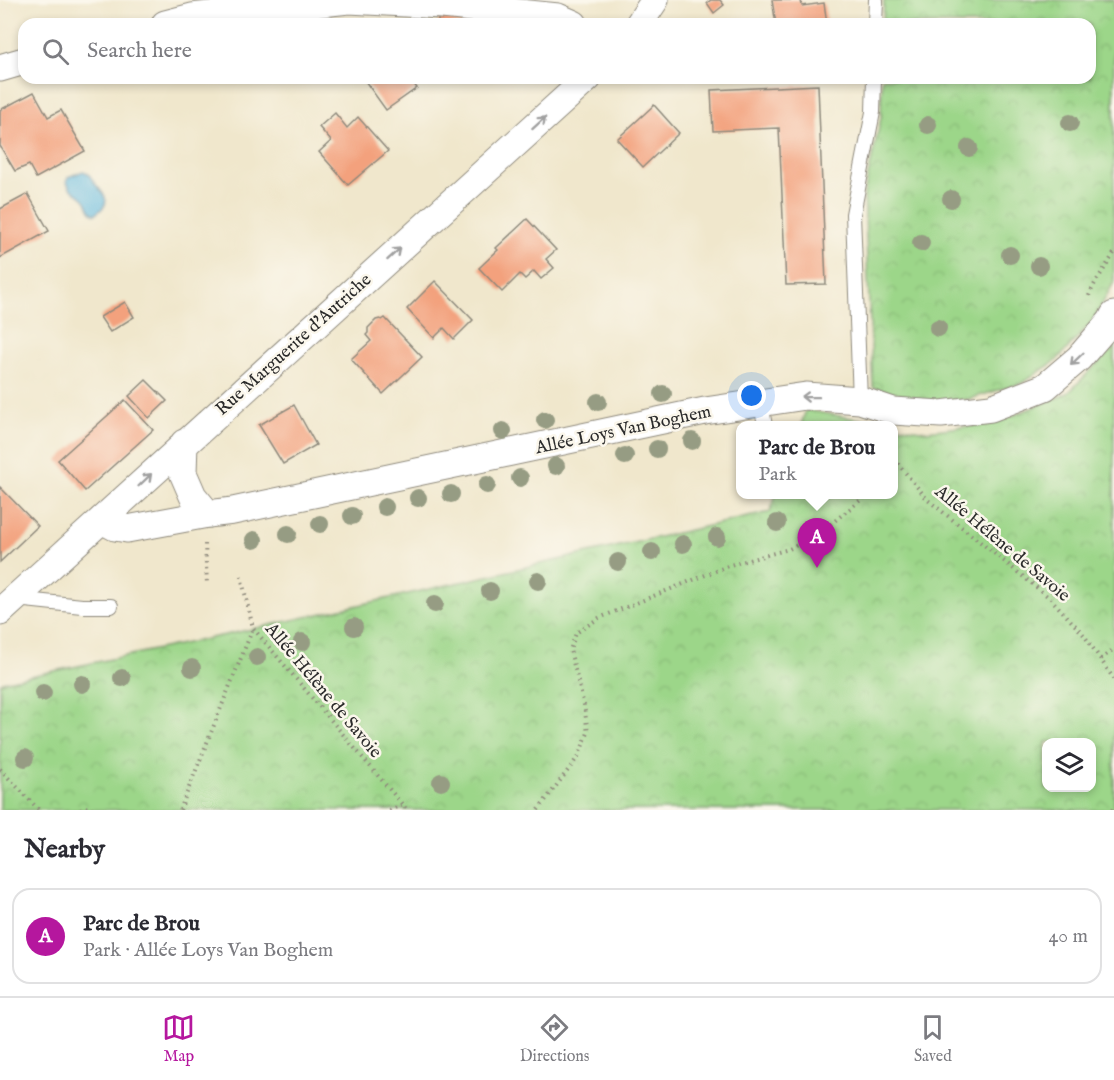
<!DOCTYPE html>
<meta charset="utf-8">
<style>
:root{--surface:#fff;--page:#f7f7f7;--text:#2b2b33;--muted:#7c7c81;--line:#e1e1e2;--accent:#b5179e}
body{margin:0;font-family:"IM FELL English",serif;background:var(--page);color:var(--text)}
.controls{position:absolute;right:18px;bottom:18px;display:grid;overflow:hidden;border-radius:12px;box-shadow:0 3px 9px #0003}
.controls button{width:54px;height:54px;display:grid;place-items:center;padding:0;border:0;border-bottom:2px solid var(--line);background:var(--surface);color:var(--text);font:30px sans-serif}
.you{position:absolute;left:752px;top:396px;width:21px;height:21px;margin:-15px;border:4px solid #fff;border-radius:50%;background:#1a73e8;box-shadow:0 0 0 9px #1a73e833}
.badge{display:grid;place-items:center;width:39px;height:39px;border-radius:50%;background:var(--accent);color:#fff;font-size:20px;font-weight:700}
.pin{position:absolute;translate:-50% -50px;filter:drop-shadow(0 2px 3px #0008)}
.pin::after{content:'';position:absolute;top:32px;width:21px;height:18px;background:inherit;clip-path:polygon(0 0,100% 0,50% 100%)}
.popup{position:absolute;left:736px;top:421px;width:162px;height:78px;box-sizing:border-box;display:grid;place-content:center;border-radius:12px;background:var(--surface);filter:drop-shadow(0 2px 4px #0005);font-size:20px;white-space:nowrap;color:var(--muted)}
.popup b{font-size:22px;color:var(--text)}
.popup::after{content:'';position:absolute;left:50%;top:100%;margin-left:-12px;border:12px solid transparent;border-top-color:var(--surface)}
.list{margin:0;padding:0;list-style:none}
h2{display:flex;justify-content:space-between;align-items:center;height:78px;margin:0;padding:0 24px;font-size:26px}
h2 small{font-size:20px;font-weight:400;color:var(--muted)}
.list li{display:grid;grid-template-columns:39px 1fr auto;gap:18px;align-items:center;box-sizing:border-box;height:96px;margin:0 12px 12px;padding:0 12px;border:2px solid var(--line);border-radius:18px}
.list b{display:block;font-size:22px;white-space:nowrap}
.list p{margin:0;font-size:20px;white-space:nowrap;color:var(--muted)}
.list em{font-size:20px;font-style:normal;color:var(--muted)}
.icon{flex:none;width:33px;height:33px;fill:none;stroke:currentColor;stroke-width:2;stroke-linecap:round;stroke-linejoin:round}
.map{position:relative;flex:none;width:1114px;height:810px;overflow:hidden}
.search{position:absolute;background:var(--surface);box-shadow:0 3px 9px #0003;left:18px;right:18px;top:18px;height:66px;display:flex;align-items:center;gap:15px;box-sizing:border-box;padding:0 21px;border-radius:18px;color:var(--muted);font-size:22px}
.sheet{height:186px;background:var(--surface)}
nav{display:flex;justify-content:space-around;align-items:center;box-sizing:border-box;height:84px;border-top:2px solid var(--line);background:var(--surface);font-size:16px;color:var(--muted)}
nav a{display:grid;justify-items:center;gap:3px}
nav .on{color:var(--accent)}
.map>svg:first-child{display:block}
</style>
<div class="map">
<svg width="1114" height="810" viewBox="0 0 1114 810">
<defs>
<pattern id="park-crowns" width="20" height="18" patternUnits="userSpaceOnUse" patternTransform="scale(1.5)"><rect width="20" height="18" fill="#9cd689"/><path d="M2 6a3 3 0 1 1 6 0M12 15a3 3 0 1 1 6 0" fill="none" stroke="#87b876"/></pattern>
</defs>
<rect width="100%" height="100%" fill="#fbf7ec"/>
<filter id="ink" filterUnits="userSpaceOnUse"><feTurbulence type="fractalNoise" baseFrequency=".0167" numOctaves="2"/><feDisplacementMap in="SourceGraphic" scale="12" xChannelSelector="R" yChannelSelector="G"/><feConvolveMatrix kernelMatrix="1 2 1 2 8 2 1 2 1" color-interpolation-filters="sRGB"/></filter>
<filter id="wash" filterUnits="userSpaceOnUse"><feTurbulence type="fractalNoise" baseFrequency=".008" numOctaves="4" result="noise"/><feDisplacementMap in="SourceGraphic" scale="24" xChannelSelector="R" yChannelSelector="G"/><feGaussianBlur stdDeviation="1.35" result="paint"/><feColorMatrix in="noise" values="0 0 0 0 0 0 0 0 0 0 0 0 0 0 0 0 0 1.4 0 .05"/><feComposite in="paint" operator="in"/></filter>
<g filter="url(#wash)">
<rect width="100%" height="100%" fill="#f0e7cc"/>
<g fill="url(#park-crowns)" stroke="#64805a" stroke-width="1.5" fill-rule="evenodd">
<polygon points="884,0 1114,0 1114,282 1093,321 1056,361 1022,383 969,399 932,403 873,387 864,194 881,118 882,78 1090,78 1090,24 883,24"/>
<path d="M1114,347V810H0V684L2,682L230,634L770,512L776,495L894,494V426L801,425L806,410L926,431L995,423L1068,393ZM1046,742H1092V788H1046Z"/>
</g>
<path fill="#60b8dd" stroke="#467284" stroke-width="1.5" d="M83,171C89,173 90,176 93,181C103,194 115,202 95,214C87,211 90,205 84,199C77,192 71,192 67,182L68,177Z"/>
<g id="blocks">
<g fill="#f3a17d">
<polygon points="711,0 720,0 724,5 714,13 707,3"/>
<polygon points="772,0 801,0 802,6 824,3 827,24 776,24"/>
<polygon points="438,17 492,22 492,24 438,24"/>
<polygon points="363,78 409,78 417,88 386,110"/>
<polygon points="818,85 826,284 786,285 779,128 713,131 711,90"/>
<polygon points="34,92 48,117 61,110 85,151 36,178 29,165 15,171 0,146 0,110"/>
<polygon points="654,105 679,133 643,167 617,139"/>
<polygon points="335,113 347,128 358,117 388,151 348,185 319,152 331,141 319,127"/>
<polygon points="28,194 49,231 0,258 0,209"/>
<polygon points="527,219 556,250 546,259 554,268 541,279 534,271 525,279 520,274 502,292 479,268 498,250 496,248"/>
<polygon points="435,281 473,320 454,339 444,328 434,338 407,309"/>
<polygon points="125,302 134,317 110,332 100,317"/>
<polygon points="385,318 422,357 383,394 351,359 371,341 366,335 368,333 368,328 376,320 380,319 382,320"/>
<polygon points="146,380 167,401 149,418 129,396"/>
<polygon points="125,400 153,430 85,491 58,460"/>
<polygon points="294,405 316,445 283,464 259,425"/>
<polygon points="0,487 38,526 0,562"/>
</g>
</g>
</g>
<g filter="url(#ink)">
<use href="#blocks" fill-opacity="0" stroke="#8e897c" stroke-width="1.5"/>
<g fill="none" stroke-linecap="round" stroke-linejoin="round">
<defs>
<g id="lane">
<polyline points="875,24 876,0"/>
<polyline points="860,400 853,214 873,112 874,78"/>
<polyline points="761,403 765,426"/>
<polyline points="16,599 82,606 111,606"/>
</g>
<g id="street">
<polyline points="165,24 192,17 349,0 442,5 558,17 574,24"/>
<polyline points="639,24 655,0"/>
<polyline points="0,68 24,61"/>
<polyline points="184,443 183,473 193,496 208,514"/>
<polyline points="102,520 115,527 127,529 208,514 233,511 705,411 806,396 860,400 893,411 941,414 991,408 1045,387 1079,358 1111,321 1114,315"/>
<polyline points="0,612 588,78"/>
</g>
</defs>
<use href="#lane" stroke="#8e897c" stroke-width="16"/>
<use href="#street" stroke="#8e897c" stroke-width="29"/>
<g stroke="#8e897c" stroke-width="4" stroke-dasharray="1.5 4.5" stroke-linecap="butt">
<path d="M1089,296C1095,280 1106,268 1114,253"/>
<polyline points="894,459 928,500 1051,599 1084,635 1114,679"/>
<polyline points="205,544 207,584"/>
<polyline points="241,576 253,628 407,810"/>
<polyline points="1101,659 1114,649"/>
<polyline points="0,769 39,810"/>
<polyline points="81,810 84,807 106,810"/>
<polyline points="180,810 253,628"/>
<polyline points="389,810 403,805 403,808"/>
<polyline points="538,810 578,757 588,733 584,705 570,650 576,633 599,618 730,565 789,549 816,536 868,494"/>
<polyline points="1112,810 1114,807"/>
</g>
<use href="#lane" stroke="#fff" stroke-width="14"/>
<use href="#street" stroke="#fff" stroke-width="27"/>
</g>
<g fill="#969c83">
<circle cx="1070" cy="123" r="9"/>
<circle cx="928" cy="125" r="9"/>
<circle cx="969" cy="148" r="9"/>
<circle cx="951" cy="199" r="9"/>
<circle cx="921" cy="243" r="9"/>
<circle cx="1010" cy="255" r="9"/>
<circle cx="1039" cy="266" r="9"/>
<circle cx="938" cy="328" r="9"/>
<circle cx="663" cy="394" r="9"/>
<circle cx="598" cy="402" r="9"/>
<circle cx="545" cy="420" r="9"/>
<circle cx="503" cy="431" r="9"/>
<circle cx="692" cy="441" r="9"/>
<circle cx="657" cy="449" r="9"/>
<circle cx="625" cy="456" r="9"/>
<circle cx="556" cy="466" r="9"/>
<circle cx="520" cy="478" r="9"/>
<circle cx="487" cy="485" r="9"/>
<circle cx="451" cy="494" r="9"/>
<circle cx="418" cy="498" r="9"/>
<circle cx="385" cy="507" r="9"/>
<circle cx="352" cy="516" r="9"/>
<circle cx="777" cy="523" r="9"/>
<circle cx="320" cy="524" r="9"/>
<circle cx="288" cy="534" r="9"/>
<circle cx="717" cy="537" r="9"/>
<circle cx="254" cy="540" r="9"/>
<circle cx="683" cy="544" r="9"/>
<circle cx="652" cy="552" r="9"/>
<circle cx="618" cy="562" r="9"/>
<circle cx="538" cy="581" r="9"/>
<circle cx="490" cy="591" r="9"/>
<circle cx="435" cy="604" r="9"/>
<circle cx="354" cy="627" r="9"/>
<circle cx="302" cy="642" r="9"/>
<circle cx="257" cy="657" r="9"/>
<circle cx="192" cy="668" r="9"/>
<circle cx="122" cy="678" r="9"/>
<circle cx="82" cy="684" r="9"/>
<circle cx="43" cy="693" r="9"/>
<circle cx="25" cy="758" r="9"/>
<circle cx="441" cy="782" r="9"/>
</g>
<defs><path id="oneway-shaft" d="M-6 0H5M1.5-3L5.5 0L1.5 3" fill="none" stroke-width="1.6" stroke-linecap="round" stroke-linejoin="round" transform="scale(1.5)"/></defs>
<g stroke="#a0a0a0">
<use href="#oneway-shaft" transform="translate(539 123) rotate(-42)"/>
<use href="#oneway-shaft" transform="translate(394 254) rotate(-42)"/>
<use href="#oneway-shaft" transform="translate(1077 359) rotate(136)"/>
<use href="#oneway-shaft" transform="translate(810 397) rotate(-179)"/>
<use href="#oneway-shaft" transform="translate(145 480) rotate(-44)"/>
</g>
</g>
<g text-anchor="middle" stroke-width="5" stroke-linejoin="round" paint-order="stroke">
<g font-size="18" fill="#2b2b2b" stroke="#fbf7ec">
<text transform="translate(293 344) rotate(-42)" y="6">Rue Marguerite d'Autriche</text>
<text transform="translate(623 429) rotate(-12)" y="6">Allée Loys Van Boghem</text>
<text transform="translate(1003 543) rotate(40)" y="6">Allée Hélène de Savoie</text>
<text transform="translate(324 690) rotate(50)" y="6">Allée Hélène de Savoie</text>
</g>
</g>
</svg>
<div class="controls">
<button><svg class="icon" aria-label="layers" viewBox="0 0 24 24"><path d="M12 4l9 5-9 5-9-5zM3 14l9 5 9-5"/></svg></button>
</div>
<div class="you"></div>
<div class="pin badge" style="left:817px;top:568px">A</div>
<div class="popup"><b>Parc de Brou</b>Park</div>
<div class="search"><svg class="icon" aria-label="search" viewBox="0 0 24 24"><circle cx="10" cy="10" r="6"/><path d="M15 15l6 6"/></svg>Search here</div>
</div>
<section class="sheet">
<h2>Nearby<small></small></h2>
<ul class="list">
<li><span class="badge">A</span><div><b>Parc de Brou</b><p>Park · Allée Loys Van Boghem</p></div><em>40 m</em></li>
</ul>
</section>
<nav>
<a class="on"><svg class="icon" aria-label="map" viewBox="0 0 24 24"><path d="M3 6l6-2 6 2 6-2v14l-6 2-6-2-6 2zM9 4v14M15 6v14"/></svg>Map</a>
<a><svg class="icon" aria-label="directions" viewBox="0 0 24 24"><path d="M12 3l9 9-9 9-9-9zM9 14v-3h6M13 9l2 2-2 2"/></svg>Directions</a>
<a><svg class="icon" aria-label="saved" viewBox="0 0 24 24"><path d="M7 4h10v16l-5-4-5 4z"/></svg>Saved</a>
</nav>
